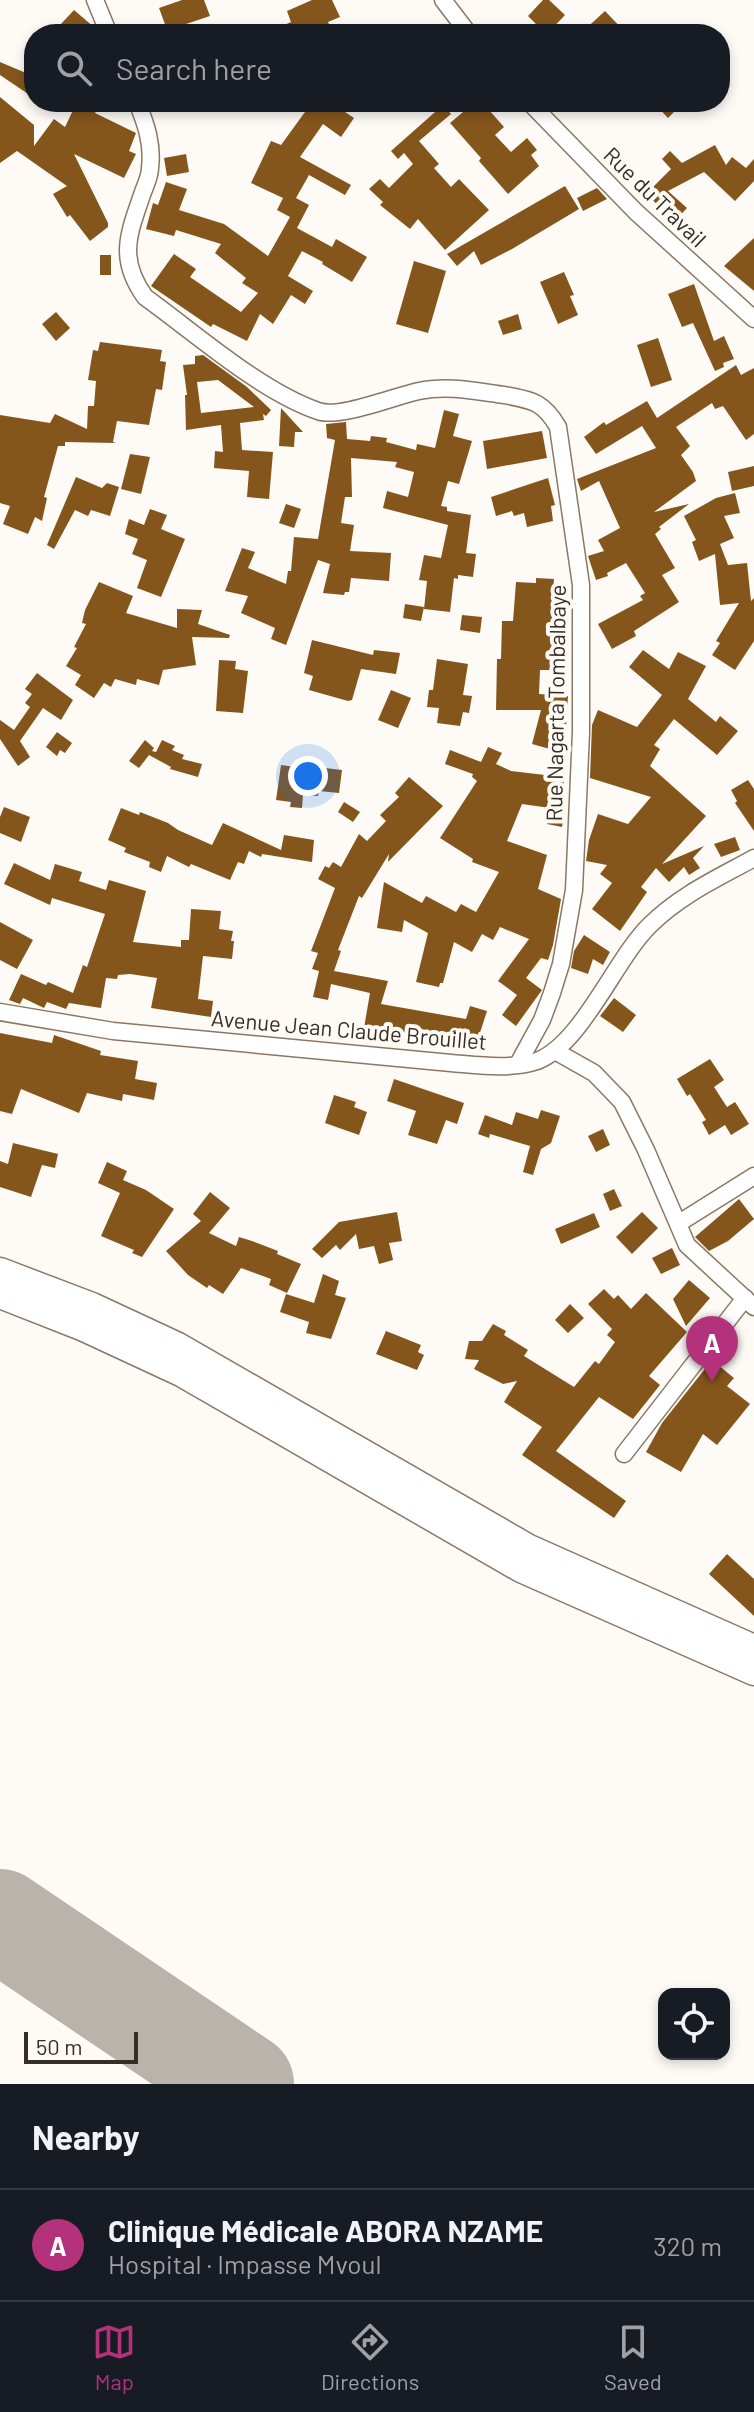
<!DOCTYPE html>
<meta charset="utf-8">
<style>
:root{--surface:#171b24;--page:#242831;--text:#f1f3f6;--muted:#9ea1a6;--line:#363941;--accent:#b4327b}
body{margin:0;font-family:Barlow,sans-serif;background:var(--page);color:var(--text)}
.controls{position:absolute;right:24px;bottom:24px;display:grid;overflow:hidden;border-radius:16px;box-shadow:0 4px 12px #0003}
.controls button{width:72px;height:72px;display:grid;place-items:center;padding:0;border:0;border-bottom:2px solid var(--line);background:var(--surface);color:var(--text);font:40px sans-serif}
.scale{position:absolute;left:24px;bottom:20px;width:114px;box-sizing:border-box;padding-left:8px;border:4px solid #362d24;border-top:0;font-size:22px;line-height:28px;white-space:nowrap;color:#362d24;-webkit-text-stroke:6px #fefaf5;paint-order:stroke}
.you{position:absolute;left:308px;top:776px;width:28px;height:28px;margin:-20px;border:6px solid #fff;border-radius:50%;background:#1a73e8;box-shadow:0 0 0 12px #1a73e833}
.badge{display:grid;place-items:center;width:52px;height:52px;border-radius:50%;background:var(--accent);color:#fff;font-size:26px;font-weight:700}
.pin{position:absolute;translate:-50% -66px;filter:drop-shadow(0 2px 4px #0008)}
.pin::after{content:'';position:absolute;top:42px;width:28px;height:24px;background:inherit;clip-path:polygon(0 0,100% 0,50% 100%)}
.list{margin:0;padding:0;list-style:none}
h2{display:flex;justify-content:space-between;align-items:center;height:104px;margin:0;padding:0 32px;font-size:34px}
h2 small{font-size:26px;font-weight:400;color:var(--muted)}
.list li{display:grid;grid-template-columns:52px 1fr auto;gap:24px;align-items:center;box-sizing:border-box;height:112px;padding:0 32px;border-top:2px solid var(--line)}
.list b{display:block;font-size:30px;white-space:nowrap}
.list p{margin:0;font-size:26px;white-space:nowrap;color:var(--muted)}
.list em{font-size:26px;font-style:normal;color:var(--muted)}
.icon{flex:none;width:44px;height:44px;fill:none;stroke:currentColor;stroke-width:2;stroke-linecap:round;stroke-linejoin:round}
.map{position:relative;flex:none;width:754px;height:2084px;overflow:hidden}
.search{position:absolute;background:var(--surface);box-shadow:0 4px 12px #0003;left:24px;right:24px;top:24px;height:88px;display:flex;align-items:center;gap:20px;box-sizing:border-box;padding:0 28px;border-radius:32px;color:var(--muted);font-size:30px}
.sheet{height:216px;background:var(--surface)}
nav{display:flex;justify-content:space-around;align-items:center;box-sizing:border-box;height:112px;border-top:2px solid var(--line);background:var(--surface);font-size:22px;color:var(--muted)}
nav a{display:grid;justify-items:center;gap:4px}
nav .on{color:var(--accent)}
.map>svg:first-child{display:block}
</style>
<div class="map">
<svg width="754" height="2084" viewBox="0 0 754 2084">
<rect width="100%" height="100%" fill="#fefaf5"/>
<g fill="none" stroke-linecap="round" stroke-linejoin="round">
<polyline stroke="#b9b3ac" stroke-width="102" points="0,1920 243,2084"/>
</g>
<g fill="#85561c" fill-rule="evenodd">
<polygon points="182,0 204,0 210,16 177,27 176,24 166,27 159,8"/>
<polygon points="312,0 332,0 340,17 328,22 334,34 264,34 291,22 287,11"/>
<polygon points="543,0 549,0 565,15 547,34 530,34 538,26 528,16"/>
<polygon points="74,10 95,28 97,34 58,34 61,24"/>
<polygon points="605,11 627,34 580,34"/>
<polygon points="34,61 34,98 0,75 0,62 26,73"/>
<polygon points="0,97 34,125 34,146 54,119 65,127 77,102 101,102 95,113 136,133 129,151 136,154 124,178 74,154 108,223 108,227 90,241 70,215 67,217 53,194 67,186 17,151 0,163"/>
<polygon points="292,102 330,102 354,118 341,137 323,124 300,157 351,185 345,195 309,175 296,198 309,205 297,228 332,247 336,239 367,257 352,282 322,264 323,262 302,251 288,276 313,291 305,304 291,295 273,324 260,314 247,341 213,324 211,327 151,286 174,254 196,269 190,277 241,312 258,293 242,283 246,278 215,253 221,244 176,230 174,236 146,229 153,203 158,205 166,182 187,189 179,210 224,224 268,256 290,217 277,210 283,198 251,183 271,141 281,145 305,112"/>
<polygon points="475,102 482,102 504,127 495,135 511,152 527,138 537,150 531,155 539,166 508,194 479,161 481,158 450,123"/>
<polygon points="653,102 684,102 668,118"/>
<polygon points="443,105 451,114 419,141 439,164 434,168 451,187 459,179 489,210 445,250 418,219 410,229 380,205 383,202 369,189 380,179 389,188 413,164 404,153 398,159 391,151"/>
<polygon points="715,145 726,165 732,157 746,168 754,159 754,181 735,201 704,172 668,191 687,208 675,221 646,194 671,169 662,159 670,151 682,163"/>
<polygon points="186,154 189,172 167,176 164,158"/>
<polygon points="565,186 579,209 512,249 481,265 474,251 457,266 447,254"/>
<polygon points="597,188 607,199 583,211 577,198"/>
<polygon points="754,238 754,291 724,266"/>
<rect x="100" y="255" width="11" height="20"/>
<polygon points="414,261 446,271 428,333 396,324"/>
<polygon points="564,272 574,295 570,296 578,315 558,324 540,282"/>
<polygon points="694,284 714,341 724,336 734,359 723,363 724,367 715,371 693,323 682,327 668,294"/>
<polygon points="56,312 70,328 56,341 42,324"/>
<polygon points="518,314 522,329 503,335 498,321"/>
<polygon points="658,338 672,380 651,387 637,345"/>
<polygon points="100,342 162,350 160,361 166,362 162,390 156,389 149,425 117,421 113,442 116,443 65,442 65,446 58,446 44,497 47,498 42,521 35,517 28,534 3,524 10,506 0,503 0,415 50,423 55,414 87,429 88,406 94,406 96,381 88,380 93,350 98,351"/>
<path d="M203,355L247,387L271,410L266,416L263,414L264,420L240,423L242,450L273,452L269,499L247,497L249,471L214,468L215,451L223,452L221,425L186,430L185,395H187L183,365L195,364V356ZM218,380L254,407L201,413L197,382Z"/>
<polygon points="736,365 741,375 754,368 754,434 746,440 723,406 715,409 712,403 676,427 690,446 681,455 693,472 696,481 654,512 689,504 659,527 661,529 655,534 675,568 662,575 679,602 634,631 636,636 612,649 598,624 643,600 640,596 645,593 626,563 607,573 608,576 596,580 588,556 604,551 598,540 620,528 599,481 581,491 577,479 656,448 642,426 596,454 584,437 604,422 606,425 647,401 657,418"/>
<polygon points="281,408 303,432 295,432 294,447 279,446"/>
<polygon points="444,410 459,414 453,436 472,441 459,484 448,481 441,506 447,507 447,511 471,515 466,553 476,554 473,577 458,575 458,579 454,578 450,612 424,609 427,581 419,580 424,555 441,558 448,525 383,508 387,491 408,497 414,472 395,467 397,462 351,458 352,497 345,497 341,523 354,525 350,551 391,553 389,581 351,578 349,592 345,592 344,595 323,593 330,564 318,560 286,645 271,639 275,628 241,613 248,596 225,591 242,548 255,552 248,568 286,584 288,571 291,571 294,537 318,539 335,440 327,438 326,424 346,422 347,439 370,441 371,436 387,438 386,442 416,450 417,444 435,448"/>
<polygon points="542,431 547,458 487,469 483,441"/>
<polygon points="130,454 150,457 141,494 121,489"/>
<polygon points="754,466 754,486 732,491 728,472"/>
<polygon points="76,477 102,488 107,483 119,487 110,516 91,510 88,516 75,510 54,549 47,545"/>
<polygon points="548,478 555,505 551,506 553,521 527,527 524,513 514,516 512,511 496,516 491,497"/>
<polygon points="735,493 740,513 724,516 734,538 720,544 728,565 747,563 751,601 754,598 754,641 735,670 712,655 720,643 716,641 739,603 720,605 715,554 699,561 692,542 696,540 684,516 716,498"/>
<polygon points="286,504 301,509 294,528 279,523"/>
<polygon points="150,509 167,515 161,529 185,539 161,597 137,588 147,560 132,554 138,539 125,534 129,519 144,525"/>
<polygon points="536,578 554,579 551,615 565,616 564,637 559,637 557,670 540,670 539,694 568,696 566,727 557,751 532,744 541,710 496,710 497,659 501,659 502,621 513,621 516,582 536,583"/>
<polygon points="99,582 133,596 126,613 177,628 177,609 202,610 198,624 230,635 229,638 192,637 196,665 163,670 159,685 137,679 136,685 115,679 111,687 104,683 94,698 75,685 81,675 66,666 77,648 74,647 86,624 82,623 85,610"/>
<polygon points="405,604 424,607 421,621 403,618"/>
<polygon points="462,615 482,617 480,633 460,630"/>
<polygon points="312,640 373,655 374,650 400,653 396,674 361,669 352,700 348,701 309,690 313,676 304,673"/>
<polygon points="643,650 669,669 678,652 706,666 688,699 716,722 720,716 738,731 717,755 674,719 654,745 660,749 650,766 706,816 662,864 704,846 693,858 700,868 689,875 684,867 669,882 656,868 641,887 647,892 620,931 592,909 612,883 600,874 607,865 586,861 589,840 598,814 628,824 651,797 590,778 592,725 598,710 637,727 662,695 629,667"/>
<polygon points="437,659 468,664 463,695 472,696 469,713 463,712 460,726 437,723 439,708 427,707 429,690 433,690"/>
<polygon points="219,660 236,661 235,669 248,671 243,713 216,711"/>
<polygon points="37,673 73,700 61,720 43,708 20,741 30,757 18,766 0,739 0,720 14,730 30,707 25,703 32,694 25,689"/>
<polygon points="391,690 411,698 398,728 378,720"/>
<polygon points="57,732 72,743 65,753 60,750 57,756 46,747"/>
<polygon points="145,740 154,748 152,751 156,752 162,740 175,746 172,750 184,755 182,759 202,764 198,777 170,769 171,767 149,755 139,768 129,761"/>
<polygon points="488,747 502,753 496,764 511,771 545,775 544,778 564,777 562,808 565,809 562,827 547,824 550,808 522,804 507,841 547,855 538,889 561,899 553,945 548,960 541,958 526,978 542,990 516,1026 502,1015 517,995 498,981 529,939 500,927 493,940 482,934 472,952 454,942 443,983 440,983 439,987 416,982 428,933 404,920 402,932 377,928 384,882 422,903 426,896 456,912 461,904 476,912 499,872 472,862 473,859 440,838 477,781 472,777 473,774 445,764 450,750 481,762"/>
<polygon points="281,765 325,771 325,768 342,770 339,793 319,791 318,796 303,795 302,808 290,807 291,802 276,800"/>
<polygon points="409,777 443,806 388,862 389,854 362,898 359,896 338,950 341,951 334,971 388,981 381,1004 466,1019 470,1006 487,1011 478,1039 458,1033 457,1038 447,1036 446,1040 376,1027 376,1030 364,1028 370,993 331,984 328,1000 313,997 319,971 312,969 318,953 311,951 335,888 318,879 325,866 329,868 333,862 341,867 359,834 367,841 386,821 380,815 399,797 395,793"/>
<polygon points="748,780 754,789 754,831 735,803 737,801 731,790"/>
<polygon points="344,802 360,812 353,822 338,812"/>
<polygon points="4,807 30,817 21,842 0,833 0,817"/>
<polygon points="121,808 139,815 140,812 168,823 178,830 212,845 223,823 281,850 284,835 314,840 312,862 262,854 261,857 249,851 244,864 238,862 230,880 191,864 189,867 167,856 161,872 149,867 150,862 124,852 126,848 108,840"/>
<polygon points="735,837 740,850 721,857 714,844"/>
<polygon points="14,863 50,880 55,864 82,872 79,881 106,890 109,880 146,891 133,942 181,947 181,940 189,940 191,909 221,911 219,929 233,931 231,941 234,941 232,959 203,956 198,999 213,1001 211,1017 151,1008 157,978 130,974 118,975 117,979 106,978 101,1008 69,1003 66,1009 47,1002 44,1008 23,998 20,1004 9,1000 21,974 46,985 48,982 73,993 83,965 87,967 105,914 52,898 50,905 4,884"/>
<polygon points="0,922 33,940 17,969 0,960"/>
<polygon points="584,935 610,952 603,965 593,959 588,974 571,968 574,951"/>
<polygon points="614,998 636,1015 623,1032 600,1016"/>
<polygon points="0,1033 52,1043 54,1035 101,1051 100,1055 138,1061 135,1079 157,1083 154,1100 123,1094 122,1101 87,1093 79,1113 21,1089 12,1114 0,1111"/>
<polygon points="710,1059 724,1080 714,1087 727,1107 735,1102 749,1124 731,1135 725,1125 709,1135 702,1122 706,1120 690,1094 687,1096 677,1079"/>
<polygon points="394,1079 464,1103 457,1124 446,1120 437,1144 408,1135 416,1111 387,1101"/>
<polygon points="334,1095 356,1102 354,1107 367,1112 359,1135 325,1123"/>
<polygon points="541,1110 560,1116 551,1143 541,1149 533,1175 523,1172 530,1146 490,1134 489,1138 478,1134 485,1115 512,1125 516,1112 538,1119"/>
<polygon points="603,1129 610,1145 596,1152 588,1136"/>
<polygon points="13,1143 58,1154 55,1168 42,1165 31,1197 0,1187 0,1161 8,1164"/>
<polygon points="107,1162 127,1171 123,1180 146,1190 174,1209 142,1257 132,1253 134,1250 101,1236 120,1193 98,1183"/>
<polygon points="614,1189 622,1206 610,1211 603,1194"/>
<polygon points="210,1192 230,1208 209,1233 236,1246 239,1237 252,1241 278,1251 277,1254 301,1264 287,1293 269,1285 271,1279 241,1268 223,1294 209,1285 207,1288 188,1275 166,1251 201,1221 193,1214"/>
<polygon points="739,1199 754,1219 728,1241 709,1251 695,1237"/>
<polygon points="397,1212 402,1241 389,1243 393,1260 379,1264 374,1246 359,1249 356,1234 340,1250 336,1245 322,1258 312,1249 339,1222"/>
<polygon points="642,1212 658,1228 632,1254 616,1237"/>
<polygon points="594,1213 600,1227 561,1244 555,1229"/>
<polygon points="672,1248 680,1265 661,1274 652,1258"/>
<polygon points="323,1274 339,1281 335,1295 346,1298 331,1339 306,1333 309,1322 280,1312 286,1294 314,1303"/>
<polygon points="689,1280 710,1298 686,1326 673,1299"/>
<polygon points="604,1289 614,1299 618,1295 631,1309 646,1293 687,1332 649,1376 660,1385 633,1419 599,1397 556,1451 626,1501 614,1518 522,1455 542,1427 504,1402 517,1381 503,1384 474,1369 479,1360 465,1359 469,1341 482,1341 493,1324 506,1331 504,1335 528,1350 524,1356 574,1387 595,1361 599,1364 615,1342 607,1335 612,1329 588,1304"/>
<polygon points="570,1304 584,1318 568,1333 555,1320"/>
<polygon points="386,1331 421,1345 418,1352 424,1355 417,1370 376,1354"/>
<polygon points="712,1360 734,1378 727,1386 750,1404 717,1445 703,1434 681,1472 646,1452 662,1423"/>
<polygon points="727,1554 754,1579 754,1616 709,1574"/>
</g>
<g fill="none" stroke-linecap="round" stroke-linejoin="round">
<defs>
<g id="street">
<polyline points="95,0 109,34"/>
<polyline points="443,0 469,34"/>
<path d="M137,102C146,124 153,144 150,168C150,176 146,184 143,192C129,233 117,258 145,297C195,333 260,391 318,411C339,419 395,396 419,391C447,385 475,391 504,395C531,400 543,401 558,427L581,585V732L574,890L561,964L552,993L542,1020L518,1064"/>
<polyline points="529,102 636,212 754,319"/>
<path d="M0,1012L113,1031L451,1063C477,1065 511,1070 537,1061C582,1044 615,959 650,925C680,895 718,878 754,858"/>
<polyline points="555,1051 594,1073 622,1102 646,1150 687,1245 754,1307"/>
<polyline points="679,1223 754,1176"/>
<polyline points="624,1454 745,1298"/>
</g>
<g id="primary">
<polyline points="0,1271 92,1306 178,1346 529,1548 754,1648"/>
<polyline points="0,1295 84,1328 181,1373 521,1569 754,1672"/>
</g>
</defs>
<use href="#street" stroke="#8b7763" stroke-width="19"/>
<use href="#primary" stroke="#8b7763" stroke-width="29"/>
<use href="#street" stroke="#fff" stroke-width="16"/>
<use href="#primary" stroke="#fff" stroke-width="26"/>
</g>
<g text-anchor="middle" stroke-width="8" stroke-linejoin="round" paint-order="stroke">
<g font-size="22" fill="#362d24" stroke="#fefaf5">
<text transform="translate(655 197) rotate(44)" y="8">Rue du Travail</text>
<text transform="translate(556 703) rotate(-89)" y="8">Rue Nagarta Tombalbaye</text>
<text transform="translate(349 1030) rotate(5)" y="8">Avenue Jean Claude Brouillet</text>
</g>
</g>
</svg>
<div class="controls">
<button><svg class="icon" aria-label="locate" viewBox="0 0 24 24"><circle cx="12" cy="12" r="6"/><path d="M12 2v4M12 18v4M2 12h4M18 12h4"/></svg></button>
</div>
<div class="scale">50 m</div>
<div class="you"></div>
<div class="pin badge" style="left:712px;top:1382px">A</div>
<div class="search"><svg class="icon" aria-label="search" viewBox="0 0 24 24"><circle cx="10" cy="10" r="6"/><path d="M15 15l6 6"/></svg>Search here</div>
</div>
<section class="sheet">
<h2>Nearby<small></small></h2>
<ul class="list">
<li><span class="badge">A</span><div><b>Clinique Médicale ABORA NZAME</b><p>Hospital · Impasse Mvoul</p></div><em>320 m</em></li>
</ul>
</section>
<nav>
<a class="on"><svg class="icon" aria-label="map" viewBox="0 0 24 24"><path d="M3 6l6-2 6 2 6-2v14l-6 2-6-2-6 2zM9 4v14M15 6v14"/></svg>Map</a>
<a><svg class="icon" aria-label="directions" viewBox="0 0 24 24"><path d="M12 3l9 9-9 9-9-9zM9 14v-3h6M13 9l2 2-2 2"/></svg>Directions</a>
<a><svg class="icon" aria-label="saved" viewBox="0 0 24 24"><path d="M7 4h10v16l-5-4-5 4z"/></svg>Saved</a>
</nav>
